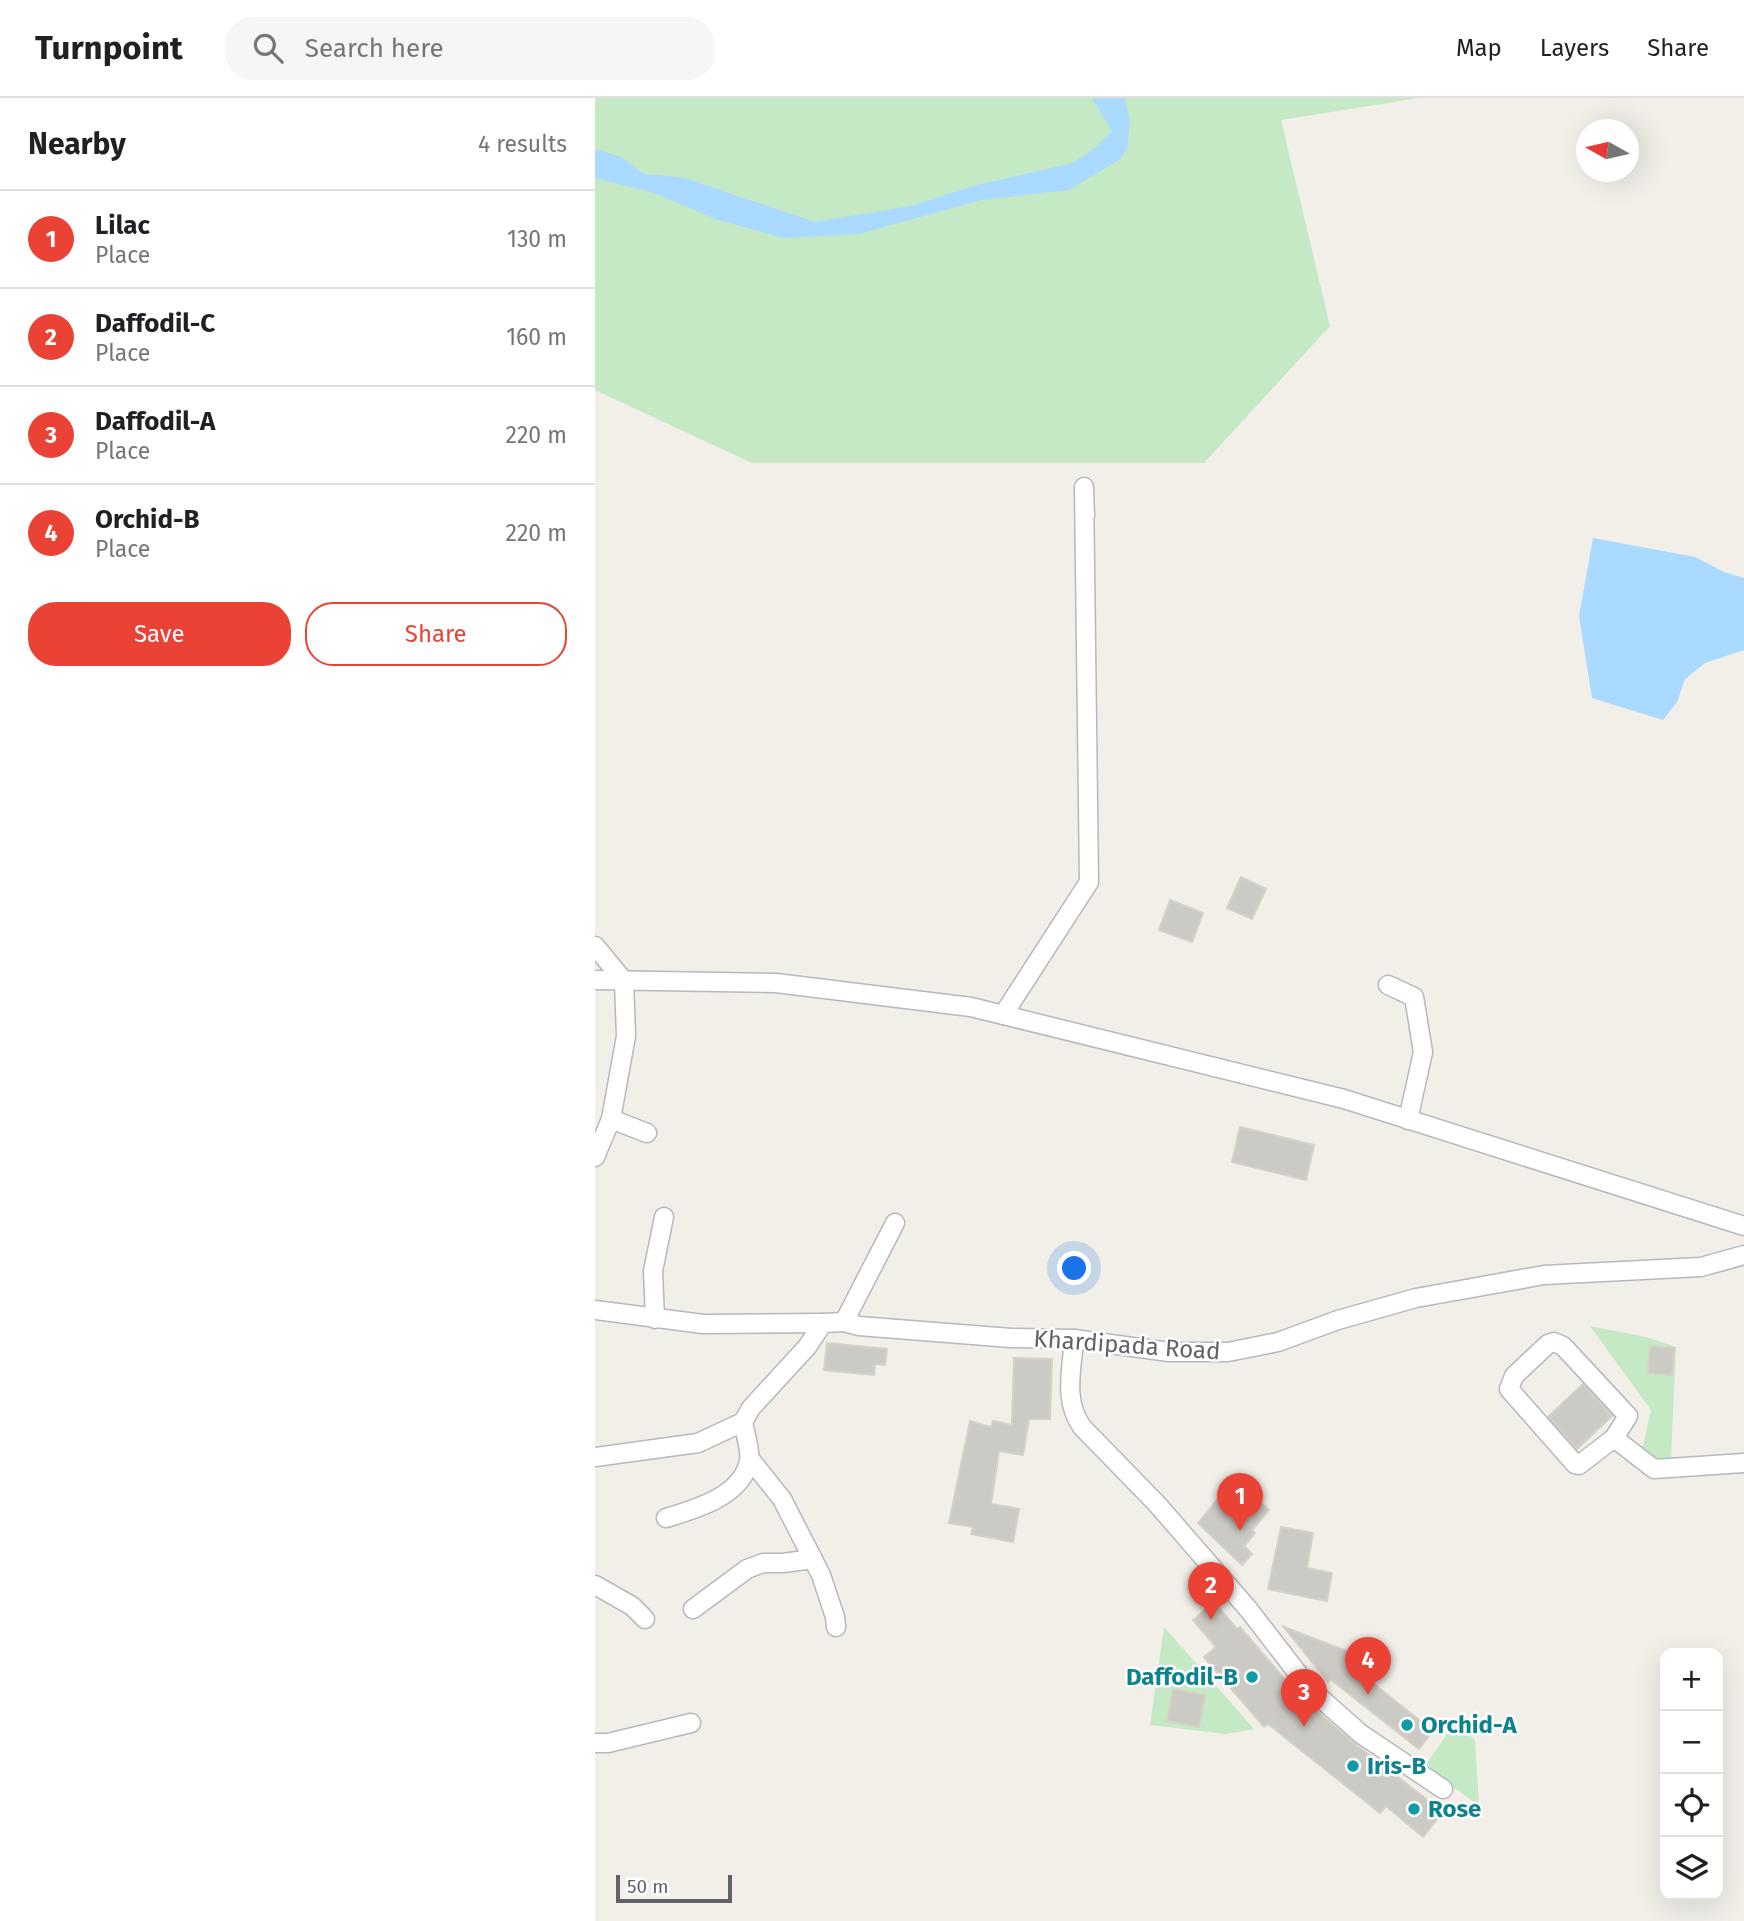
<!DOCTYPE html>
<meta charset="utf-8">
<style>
:root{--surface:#fff;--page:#f6f6f6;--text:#202124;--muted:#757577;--line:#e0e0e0;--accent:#ea4335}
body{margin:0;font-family:"Fira Sans",sans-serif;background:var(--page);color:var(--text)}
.controls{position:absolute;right:21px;bottom:21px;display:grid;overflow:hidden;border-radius:14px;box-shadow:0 7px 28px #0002}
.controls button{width:63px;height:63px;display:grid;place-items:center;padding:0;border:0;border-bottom:2px solid var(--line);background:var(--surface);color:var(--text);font:35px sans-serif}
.compass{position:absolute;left:981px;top:21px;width:63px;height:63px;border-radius:50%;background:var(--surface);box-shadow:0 7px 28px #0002;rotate:278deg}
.scale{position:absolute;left:21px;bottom:18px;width:116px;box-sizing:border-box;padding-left:7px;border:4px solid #5f6368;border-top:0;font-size:19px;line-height:24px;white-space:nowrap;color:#5f6368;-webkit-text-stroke:5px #fff;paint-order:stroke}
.you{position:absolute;left:480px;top:1171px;width:24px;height:24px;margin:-18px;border:5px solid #fff;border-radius:50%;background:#1a73e8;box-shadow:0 0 0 10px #1a73e833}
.badge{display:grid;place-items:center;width:46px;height:46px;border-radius:50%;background:var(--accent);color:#fff;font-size:23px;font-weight:700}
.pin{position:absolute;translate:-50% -58px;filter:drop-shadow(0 2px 4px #0008)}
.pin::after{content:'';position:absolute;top:37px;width:24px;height:21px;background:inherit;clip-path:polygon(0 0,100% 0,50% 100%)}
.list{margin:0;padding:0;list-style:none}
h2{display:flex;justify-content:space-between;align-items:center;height:91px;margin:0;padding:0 28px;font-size:30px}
h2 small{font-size:23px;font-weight:400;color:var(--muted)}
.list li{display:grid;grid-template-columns:46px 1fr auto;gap:21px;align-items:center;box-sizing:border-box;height:98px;padding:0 28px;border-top:2px solid var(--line)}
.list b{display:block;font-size:26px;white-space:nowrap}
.list p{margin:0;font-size:23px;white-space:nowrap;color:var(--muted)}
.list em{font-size:23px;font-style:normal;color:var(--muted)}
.actions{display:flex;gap:14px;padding:21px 28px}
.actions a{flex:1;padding:16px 0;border:2px solid var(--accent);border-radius:28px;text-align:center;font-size:24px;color:var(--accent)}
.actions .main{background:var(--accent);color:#fff}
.icon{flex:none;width:38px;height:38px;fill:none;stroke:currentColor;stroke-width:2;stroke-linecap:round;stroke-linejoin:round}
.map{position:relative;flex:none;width:1149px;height:1823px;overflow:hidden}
header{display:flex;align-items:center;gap:42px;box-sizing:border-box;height:98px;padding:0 35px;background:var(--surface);border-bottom:2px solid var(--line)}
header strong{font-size:33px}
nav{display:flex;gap:38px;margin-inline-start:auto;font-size:24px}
.search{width:490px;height:63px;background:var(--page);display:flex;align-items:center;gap:18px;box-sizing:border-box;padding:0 24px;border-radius:28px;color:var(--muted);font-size:26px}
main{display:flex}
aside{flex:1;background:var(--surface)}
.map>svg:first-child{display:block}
</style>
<header>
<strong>Turnpoint</strong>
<div class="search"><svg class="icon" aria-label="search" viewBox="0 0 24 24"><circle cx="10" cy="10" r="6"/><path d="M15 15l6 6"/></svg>Search here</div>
<nav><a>Map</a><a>Layers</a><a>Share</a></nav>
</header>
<main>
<aside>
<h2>Nearby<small>4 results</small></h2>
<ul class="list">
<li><span class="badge">1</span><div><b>Lilac</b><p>Place</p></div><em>130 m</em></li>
<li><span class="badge">2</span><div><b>Daffodil-C</b><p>Place</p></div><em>160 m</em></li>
<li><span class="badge">3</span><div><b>Daffodil-A</b><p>Place</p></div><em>220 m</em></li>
<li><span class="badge">4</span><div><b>Orchid-B</b><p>Place</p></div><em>220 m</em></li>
</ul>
<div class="actions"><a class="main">Save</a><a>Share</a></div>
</aside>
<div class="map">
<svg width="1149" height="1823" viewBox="0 0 1149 1823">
<rect width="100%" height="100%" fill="#f1efe8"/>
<g fill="#c5e8c5">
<polygon points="0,0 824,0 686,22 735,228 609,365 157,365 0,292"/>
<polygon points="995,1228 1051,1239 1081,1249 1076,1359 1065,1372 1048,1348 1056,1312"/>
<polygon points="569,1529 659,1631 631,1636 555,1627"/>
<polygon points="860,1625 880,1642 884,1708 830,1668"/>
</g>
<g fill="#aadaff">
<polygon points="497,0 530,0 535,23 532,51 524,62 474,92 386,102 264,136 189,140 123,122 59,95 0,80 0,51 26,59 49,76 90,80 220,124 316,108 374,89 478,65 500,50 517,33"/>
<polygon points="998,440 1100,459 1129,474 1149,480 1149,552 1110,565 1090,581 1082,604 1068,622 997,600 984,518"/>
</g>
<g fill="#cccac5" stroke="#d6d1c6" stroke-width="2">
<polygon points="646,779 671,791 657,821 632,810"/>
<polygon points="575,802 608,815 597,844 564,832"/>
<polygon points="645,1029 719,1047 711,1082 637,1064"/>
<polygon points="232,1245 292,1251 290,1267 280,1266 279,1277 229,1272"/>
<polygon points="1055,1248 1079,1250 1077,1277 1053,1275"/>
<polygon points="419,1260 457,1261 455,1321 434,1321 428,1357 404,1353 396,1406 424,1411 418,1444 376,1436 378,1429 354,1425 375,1323 396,1329 398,1323 417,1327"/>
<polygon points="988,1286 1017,1318 982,1351 953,1319"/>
<polygon points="643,1399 656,1411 663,1403 674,1412 657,1432 660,1435 649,1448 657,1456 647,1467 603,1425 622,1402 633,1411"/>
<polygon points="686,1429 718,1435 712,1470 737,1475 732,1503 673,1491"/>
<polygon points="619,1504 642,1531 645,1529 705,1599 759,1645 848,1714 828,1739 791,1708 785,1715 673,1626 669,1629 609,1559 621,1549 598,1522"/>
<polygon points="689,1529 757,1555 750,1563 838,1633 824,1651 735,1581 733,1584"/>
<polygon points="578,1591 610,1597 604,1629 572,1623"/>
</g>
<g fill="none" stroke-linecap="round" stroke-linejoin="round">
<defs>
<g id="minor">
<polyline points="0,848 29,883 31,938 16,1021 52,1035"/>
<polyline points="0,882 181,885 376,909 749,1001 1149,1128"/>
<polyline points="793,887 819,899 828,954 813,1022"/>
<polyline points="408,917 494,784 489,389 490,418"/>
<polyline points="0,1059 16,1021"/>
<polyline points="0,1212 108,1226 228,1225"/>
<polyline points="60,1221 58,1173 69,1119"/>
<polyline points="249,1224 300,1125"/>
<path d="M479,1241C477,1272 468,1302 487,1329L562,1406L654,1512L714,1590L766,1636L848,1691"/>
<polygon points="959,1244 968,1248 1033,1318 1019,1340 984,1367 980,1366 914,1291 919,1278 953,1246"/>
<polyline points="1019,1340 1059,1371 1149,1365"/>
<polyline points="0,1359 103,1345 148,1324 156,1310 212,1249 228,1225 249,1224 264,1228 416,1240 479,1241 574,1254 633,1254 683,1244 743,1222 821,1200 949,1177 1106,1169 1149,1157"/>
<polyline points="155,1361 187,1401 226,1477 240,1519 241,1529"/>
<path d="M71,1420C101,1411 147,1398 154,1363C156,1352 150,1336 148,1324"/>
<polyline points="0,1487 37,1508 50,1521"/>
<polyline points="98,1511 152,1471 168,1465 188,1465 218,1461"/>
<polyline points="0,1645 13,1645 96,1625"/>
</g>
</defs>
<use href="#minor" stroke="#b5b8bc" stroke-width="21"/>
<use href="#minor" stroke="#fff" stroke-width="18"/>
</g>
<g fill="#0f9aa8" stroke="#fff" stroke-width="2.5">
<circle cx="657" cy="1579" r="7"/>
<circle cx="812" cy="1627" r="7"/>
<circle cx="758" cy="1668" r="7"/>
<circle cx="819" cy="1711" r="7"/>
</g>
<g text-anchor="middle" stroke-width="5" stroke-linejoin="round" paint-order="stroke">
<g font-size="24" fill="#5f6368" stroke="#fff">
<text transform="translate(532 1247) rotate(4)" y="8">Khardipada Road</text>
</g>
<g font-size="24" font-weight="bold" fill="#0d838f" stroke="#fff" text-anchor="start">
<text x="643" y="1587" text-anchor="end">Daffodil-B</text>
<text x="826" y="1635">Orchid-A</text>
<text x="772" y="1676">Iris-B</text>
<text x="833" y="1719">Rose</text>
</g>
</g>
</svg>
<div class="controls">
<button>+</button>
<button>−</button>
<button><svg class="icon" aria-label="locate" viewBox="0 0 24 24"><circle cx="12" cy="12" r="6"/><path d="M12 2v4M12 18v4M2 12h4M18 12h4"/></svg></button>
<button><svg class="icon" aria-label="layers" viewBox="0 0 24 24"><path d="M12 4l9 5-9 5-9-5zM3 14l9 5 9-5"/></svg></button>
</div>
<svg class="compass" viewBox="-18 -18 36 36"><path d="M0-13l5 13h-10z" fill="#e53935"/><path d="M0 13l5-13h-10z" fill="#757577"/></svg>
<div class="scale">50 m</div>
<div class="you"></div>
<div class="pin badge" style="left:645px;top:1433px">1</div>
<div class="pin badge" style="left:616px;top:1522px">2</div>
<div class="pin badge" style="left:709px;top:1629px">3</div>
<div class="pin badge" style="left:773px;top:1597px">4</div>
</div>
</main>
